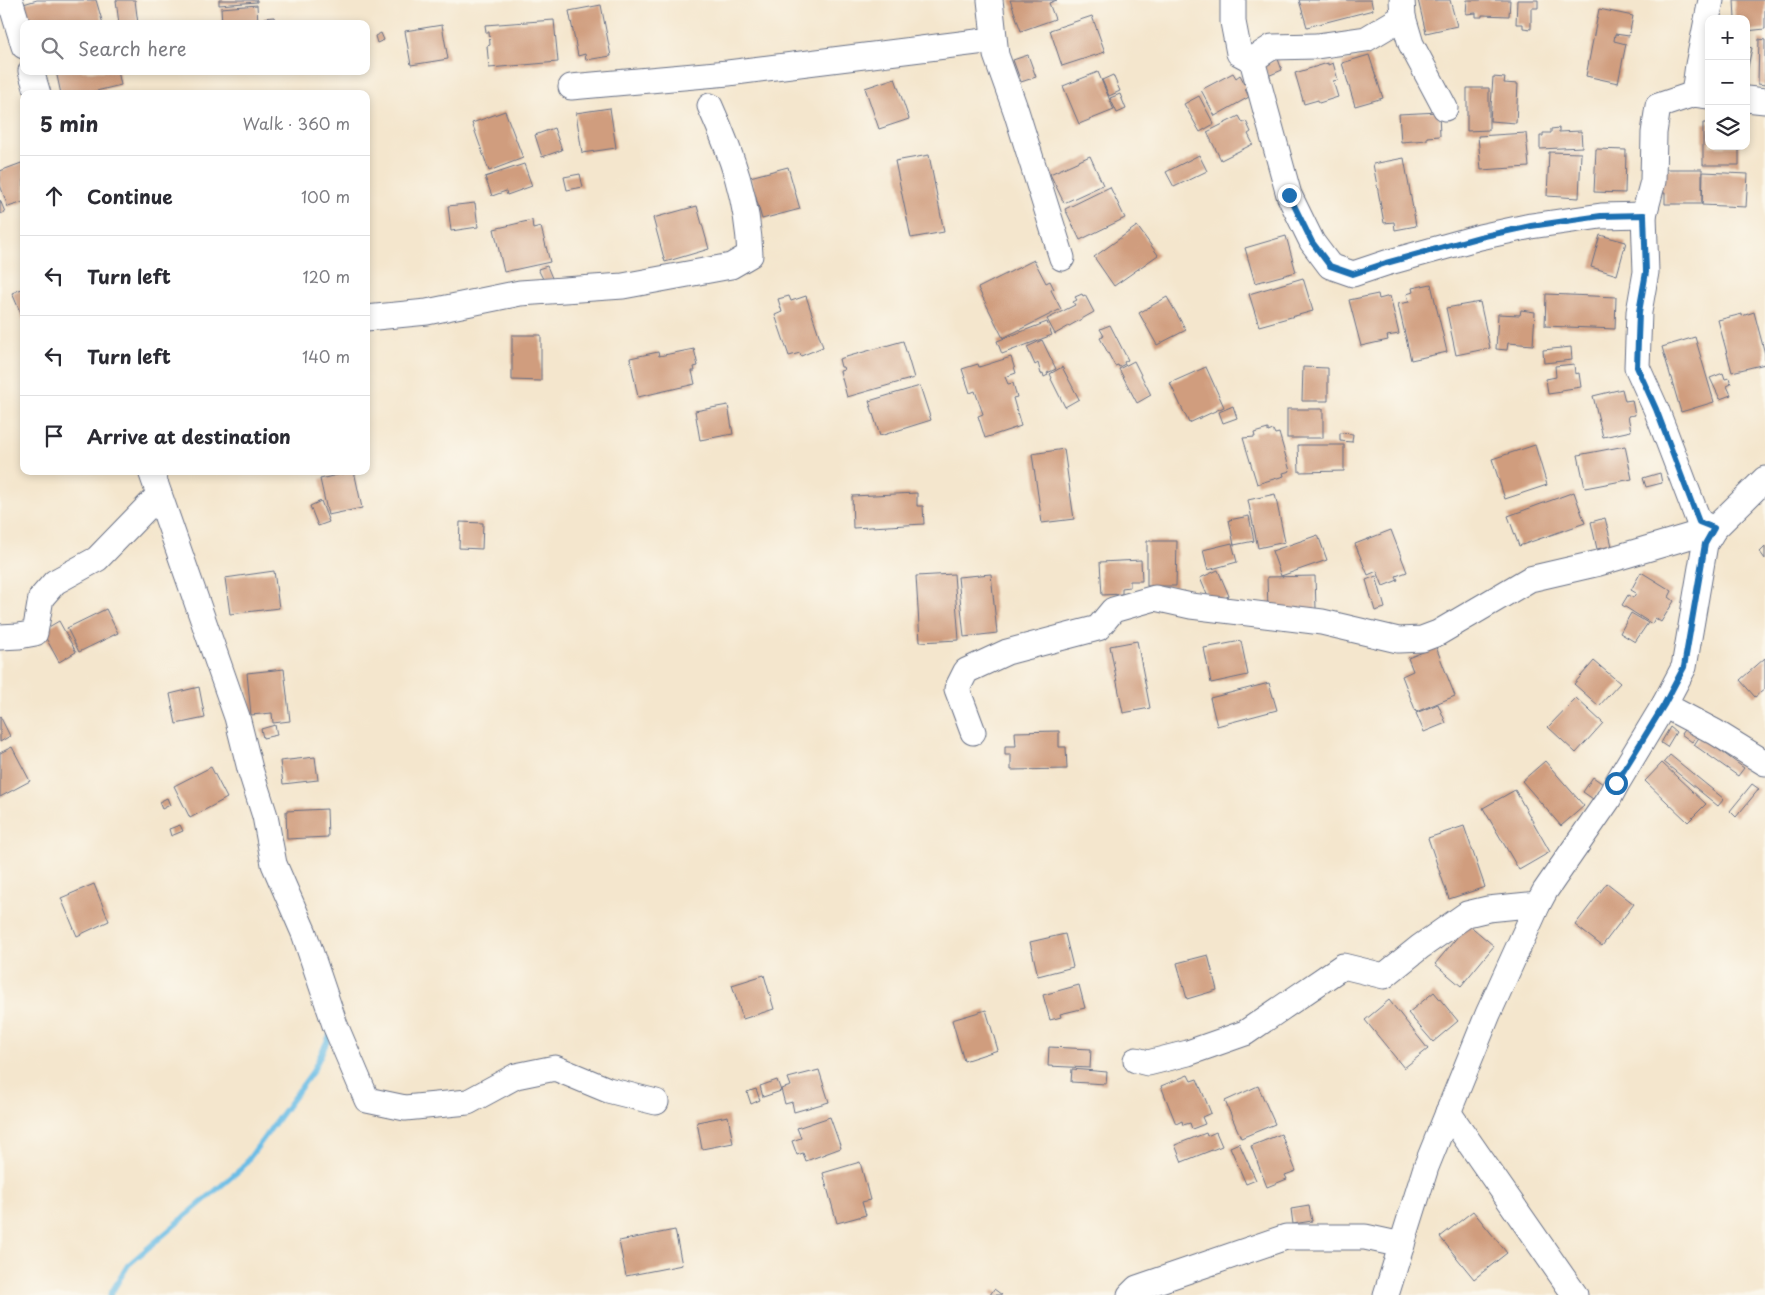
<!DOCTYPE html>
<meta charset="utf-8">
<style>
:root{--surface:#fff;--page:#f7f7f7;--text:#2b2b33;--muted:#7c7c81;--line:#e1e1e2}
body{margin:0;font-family:"Playpen Sans",sans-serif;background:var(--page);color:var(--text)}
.controls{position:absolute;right:15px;top:15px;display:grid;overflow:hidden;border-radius:10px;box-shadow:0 2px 8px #0003}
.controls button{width:45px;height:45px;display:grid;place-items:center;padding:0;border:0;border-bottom:1px solid var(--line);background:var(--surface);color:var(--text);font:25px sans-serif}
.stop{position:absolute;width:15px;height:15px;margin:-11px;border:4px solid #1f6fb2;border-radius:50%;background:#fff}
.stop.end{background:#1f6fb2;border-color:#fff;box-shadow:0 1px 5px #0008}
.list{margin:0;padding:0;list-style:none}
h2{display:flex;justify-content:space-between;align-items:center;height:65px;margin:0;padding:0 20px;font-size:21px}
h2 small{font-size:16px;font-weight:400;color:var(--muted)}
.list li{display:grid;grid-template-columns:32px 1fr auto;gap:15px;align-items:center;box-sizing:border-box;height:80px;padding:0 20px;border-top:1px solid var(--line)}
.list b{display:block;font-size:19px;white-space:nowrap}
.list em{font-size:16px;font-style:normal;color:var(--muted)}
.icon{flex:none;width:28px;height:28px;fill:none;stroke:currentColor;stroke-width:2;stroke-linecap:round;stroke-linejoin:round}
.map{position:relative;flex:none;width:1765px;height:1295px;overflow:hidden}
.search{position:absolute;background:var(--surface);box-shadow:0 2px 8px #0003;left:20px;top:20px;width:350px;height:55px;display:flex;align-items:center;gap:12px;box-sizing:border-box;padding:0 18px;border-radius:10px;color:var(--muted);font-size:19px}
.panel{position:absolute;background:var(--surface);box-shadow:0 2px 8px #0003;left:20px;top:90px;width:350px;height:385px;border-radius:10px}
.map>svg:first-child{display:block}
</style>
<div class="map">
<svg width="1765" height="1295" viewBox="0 0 1765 1295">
<rect width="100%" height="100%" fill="#fbf7ec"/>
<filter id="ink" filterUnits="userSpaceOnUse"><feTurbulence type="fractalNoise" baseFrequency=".02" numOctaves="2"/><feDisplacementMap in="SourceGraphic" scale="10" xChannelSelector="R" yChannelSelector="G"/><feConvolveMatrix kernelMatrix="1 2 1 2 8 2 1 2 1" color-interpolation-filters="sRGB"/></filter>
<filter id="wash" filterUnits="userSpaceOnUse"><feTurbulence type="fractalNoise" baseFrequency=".0096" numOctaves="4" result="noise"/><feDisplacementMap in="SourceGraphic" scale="20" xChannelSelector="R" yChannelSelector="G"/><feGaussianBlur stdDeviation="1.12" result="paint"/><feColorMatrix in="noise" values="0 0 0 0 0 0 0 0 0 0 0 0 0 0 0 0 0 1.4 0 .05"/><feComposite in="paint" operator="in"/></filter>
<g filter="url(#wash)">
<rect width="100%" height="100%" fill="#f4e6cd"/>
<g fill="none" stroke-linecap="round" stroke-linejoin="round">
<polyline stroke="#6abde6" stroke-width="5.5" points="110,1295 128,1265 242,1168 313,1071 331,1033"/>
</g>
<g id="blocks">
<g fill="#d09d7e">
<polygon points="37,0 96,0 103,24 25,24 20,5"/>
<polygon points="116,0 135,0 138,24 119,24"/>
<polygon points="219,0 257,0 257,2 219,5"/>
<polygon points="1010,0 1057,0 1049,3 1055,19 1021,31"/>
<polygon points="1299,0 1371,0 1373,10 1307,27"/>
<polygon points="1418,0 1450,0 1457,26 1426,33"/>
<polygon points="1467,0 1510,0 1509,16 1482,15 1482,17 1476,17 1476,13 1466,14"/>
<polygon points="1517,0 1538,0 1538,8 1531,8 1531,29 1523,28 1523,24 1516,24"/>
<polygon points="1734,0 1765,0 1765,29 1746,31 1746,19 1735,19"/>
<polygon points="257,5 258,24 222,24 221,8"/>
<polygon points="601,5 611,56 586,60 585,54 578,56 569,11"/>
<polygon points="1599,9 1633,16 1629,36 1615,34 1614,41 1626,44 1618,83 1586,76"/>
<polygon points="1092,16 1105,52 1062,66 1050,30"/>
<polygon points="274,17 275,24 264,24 264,18"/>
<polygon points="554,20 558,62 489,68 487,46 490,45 489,32 486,32 485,25"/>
<polygon points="442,25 448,59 411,65 405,31"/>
<polygon points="381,33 384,40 377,43 375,36"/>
<polygon points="1759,39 1765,40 1765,85 1758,84"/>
<polygon points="1746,46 1752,48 1747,72 1746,72"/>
<polygon points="1028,55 1036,77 1021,82 1013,60"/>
<polygon points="1369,55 1383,98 1355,106 1342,63"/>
<polygon points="1278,59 1282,70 1268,76 1263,66"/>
<polygon points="1328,63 1328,65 1333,63 1338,80 1333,81 1338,97 1319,103 1318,100 1304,104 1295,73"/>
<polygon points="56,71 118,71 121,85 84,94 61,94"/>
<polygon points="1098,72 1114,110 1079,124 1063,86"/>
<polygon points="1233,73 1236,78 1240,75 1247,88 1245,89 1249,97 1215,116 1201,90"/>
<polygon points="1113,75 1120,91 1109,96 1102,80"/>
<polygon points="1493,77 1505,78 1504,83 1518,84 1516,123 1490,121"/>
<polygon points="895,78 909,119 879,129 865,88"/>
<polygon points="1467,88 1489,88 1489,130 1467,131"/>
<polygon points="1120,94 1126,109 1117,113 1110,98"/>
<polygon points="1199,96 1214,124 1200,132 1184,104"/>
<polygon points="610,108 616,148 582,153 576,113"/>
<polygon points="505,111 523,158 489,171 472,123"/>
<polygon points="1439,112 1440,136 1427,137 1427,140 1401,142 1399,114"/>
<polygon points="1239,116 1243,123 1246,121 1251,132 1248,134 1253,144 1221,160 1207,132"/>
<polygon points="1703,123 1709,123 1709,146 1739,146 1739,165 1703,165"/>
<polygon points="554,128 562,150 542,157 535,135"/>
<polygon points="1559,128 1559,132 1581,131 1582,147 1540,149 1540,136 1543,136 1543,133 1551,133 1551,129"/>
<polygon points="1526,133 1529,167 1481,170 1478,136"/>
<polygon points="1596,149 1626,150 1625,193 1594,192"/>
<polygon points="1549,152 1581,153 1579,198 1547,196"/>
<polygon points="929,155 944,232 911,238 895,161"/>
<polygon points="1199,155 1207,171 1174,187 1166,172"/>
<polygon points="1090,156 1103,185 1064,203 1050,174"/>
<polygon points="1404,158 1416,226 1395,230 1394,222 1384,223 1373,164"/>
<polygon points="24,162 24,202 8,207 0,185 0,171"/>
<polygon points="524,164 532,186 507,195 506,191 492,196 485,177"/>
<polygon points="788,167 800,209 762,219 750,177"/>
<polygon points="1665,169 1702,169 1702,204 1665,204 1665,193 1659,193"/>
<polygon points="1703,172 1748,174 1746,207 1702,205"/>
<polygon points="580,174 583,187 567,190 564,177"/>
<polygon points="1110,187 1125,218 1080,240 1065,209"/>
<polygon points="0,200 5,212 0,214"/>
<polygon points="475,203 478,227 451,231 448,206"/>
<polygon points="697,206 709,249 665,262 653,218"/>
<polygon points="532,220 533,229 541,227 550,262 504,272 494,229"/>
<polygon points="1137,226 1158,255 1114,286 1094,257"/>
<polygon points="1600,235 1626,242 1617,275 1591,267"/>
<polygon points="1286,236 1296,272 1255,283 1245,248"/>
<polygon points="1034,260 1046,283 1050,281 1054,289 1051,290 1061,309 1003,338 978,288"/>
<polygon points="547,266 552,278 544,281 538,269"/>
<polygon points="1303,278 1313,311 1259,326 1249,294"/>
<polygon points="1431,284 1447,352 1411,360 1398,304 1409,302 1407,294 1413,292 1412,288"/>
<polygon points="24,288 24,321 12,293"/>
<polygon points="1082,294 1083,296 1085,295 1094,312 1055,334 1047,319 1075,305 1073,302 1077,300 1075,297"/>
<polygon points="1378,294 1379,299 1390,296 1399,334 1387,336 1388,340 1361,346 1349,300"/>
<polygon points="1546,294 1616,297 1615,329 1545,326"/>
<polygon points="789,296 791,301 806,296 823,347 801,356 800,353 789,356 775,315 782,312 778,299"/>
<polygon points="1167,297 1186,330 1157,345 1139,313"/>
<polygon points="1480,302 1490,348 1456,355 1446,308"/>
<polygon points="1521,310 1535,312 1533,345 1508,343 1507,350 1496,349 1498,314 1520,315"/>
<polygon points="1754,312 1765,354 1765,364 1732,372 1718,320 1742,314 1742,316"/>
<polygon points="1047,322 1052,335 1002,354 997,341"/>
<polygon points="1110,325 1128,360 1124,362 1125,364 1119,367 1118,365 1115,366 1100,338 1104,336 1100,329"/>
<polygon points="512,335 541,335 541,381 512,380"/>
<polygon points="1695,337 1714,402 1681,412 1662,347"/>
<polygon points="1042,340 1056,369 1047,373 1048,375 1044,377 1043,373 1041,374 1038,363 1035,365 1027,347"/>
<polygon points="903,341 914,378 847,397 840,371 844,370 843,367 841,367 839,359"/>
<polygon points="1571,347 1572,360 1544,363 1543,350"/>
<polygon points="694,349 698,366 694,367 695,371 692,371 695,384 638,397 630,358 658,352 659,356"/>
<polygon points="1011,357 1016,373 1005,377 1008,384 1013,383 1017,397 1013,398 1021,426 985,438 978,416 983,414 975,391 970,393 962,369 978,364 979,367"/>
<polygon points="1134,361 1151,395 1137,403 1119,369"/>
<polygon points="1574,364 1575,374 1579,373 1581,387 1561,390 1562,392 1548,394 1546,379 1556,377 1555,366"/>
<polygon points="1062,367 1079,399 1065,407 1051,379 1052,378 1050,374"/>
<polygon points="1206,367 1224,407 1189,423 1170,383"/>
<polygon points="1303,367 1328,368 1328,401 1302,401"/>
<polygon points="1723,373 1725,379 1729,378 1731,384 1727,386 1731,395 1720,399 1710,378"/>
<polygon points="920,386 931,420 880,436 869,401"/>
<polygon points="1622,389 1625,401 1632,400 1635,415 1628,416 1631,431 1603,437 1593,396"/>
<polygon points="728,405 733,434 700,440 695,411"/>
<polygon points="1233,406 1237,418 1223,423 1219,412"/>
<rect x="1287" y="409" width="36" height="29"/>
<polygon points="1268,429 1268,432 1273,430 1275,434 1279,433 1290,471 1283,473 1284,476 1257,484 1243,438 1255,437 1254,433"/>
<polygon points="1340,433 1353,434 1352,442 1340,441"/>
<polygon points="1298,445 1344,445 1344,471 1299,472"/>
<polygon points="1535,445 1547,485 1505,499 1492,459"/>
<polygon points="1625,446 1632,479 1585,488 1578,455"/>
<polygon points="1064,449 1074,519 1042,523 1032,454"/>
<polygon points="354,471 362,508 328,515 320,479"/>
<polygon points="1660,473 1662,483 1646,487 1643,478"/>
<polygon points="1574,492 1585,523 1519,546 1508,516"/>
<polygon points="917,493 917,506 923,506 924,524 853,528 852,496"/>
<polygon points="1275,494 1285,542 1258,548 1248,500"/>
<polygon points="321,501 329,522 318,526 310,506"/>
<polygon points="1249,516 1254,541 1234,545 1229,520"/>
<polygon points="1605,518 1612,546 1597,549 1591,522"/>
<polygon points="460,522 483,523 482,549 459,548"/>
<polygon points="1391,530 1407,572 1396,576 1398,580 1383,586 1377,571 1368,575 1355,544"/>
<polygon points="1318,535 1327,560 1281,576 1272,551"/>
<polygon points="1147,541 1177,541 1176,586 1147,586"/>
<polygon points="1232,543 1237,562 1208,570 1203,550"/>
<polygon points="1765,547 1765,559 1760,552"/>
<polygon points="1141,560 1142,581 1130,581 1130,587 1122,588 1122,594 1102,595 1100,562"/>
<polygon points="1218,570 1229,596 1211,604 1200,578"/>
<polygon points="274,571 279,608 230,614 225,578"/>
<polygon points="1641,572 1672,591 1669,597 1674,601 1661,622 1655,618 1652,624 1622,605 1628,595 1633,598 1636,593 1631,590"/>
<polygon points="954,574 959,640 920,642 916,576"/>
<polygon points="991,574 997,633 964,637 958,577"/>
<polygon points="1315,576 1316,609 1268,610 1267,577"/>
<polygon points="1376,576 1385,608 1375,611 1366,580"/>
<polygon points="106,609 118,633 79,652 67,628"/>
<polygon points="1631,613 1648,623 1635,642 1620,633"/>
<polygon points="59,621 76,652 59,662 42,631"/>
<polygon points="1137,641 1150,708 1123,713 1110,646"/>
<polygon points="1241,641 1248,675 1211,683 1204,648"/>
<polygon points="1436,647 1455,696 1416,712 1402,676 1413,671 1408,658"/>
<polygon points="1765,658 1765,689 1755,697 1740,680"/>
<polygon points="1594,661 1620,683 1599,706 1574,684"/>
<polygon points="284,669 290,721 273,723 272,713 251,715 247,673"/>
<polygon points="1269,683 1277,710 1217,726 1210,698"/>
<polygon points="199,687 205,718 176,724 170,694"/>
<polygon points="1576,698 1603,723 1576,753 1548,727"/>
<polygon points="1438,704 1446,723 1424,732 1416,713"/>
<polygon points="0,716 10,736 0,742"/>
<polygon points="275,725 277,735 263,738 261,729"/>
<polygon points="1670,727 1676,732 1667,747 1661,743"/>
<polygon points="1686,727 1697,735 1692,742 1681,734"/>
<polygon points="1059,731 1059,747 1066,747 1067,769 1011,770 1011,755 1005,755 1005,746 1016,746 1015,732"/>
<polygon points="1700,736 1744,768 1738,776 1694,745"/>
<polygon points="12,747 30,781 0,797 0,753"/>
<polygon points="1670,755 1724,799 1718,806 1664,762"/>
<polygon points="315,757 318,780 283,784 280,761"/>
<polygon points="1545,761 1584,806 1561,826 1522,781"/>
<polygon points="1662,763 1706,804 1688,822 1645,781"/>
<polygon points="211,767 227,798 190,818 174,786"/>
<polygon points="1593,777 1603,784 1593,799 1583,792"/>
<polygon points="1752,784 1759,789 1736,817 1730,811"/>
<polygon points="1515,790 1550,852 1519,870 1483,808"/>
<polygon points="167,798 170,805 162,809 159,802"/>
<polygon points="327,809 328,837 287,839 286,811"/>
<polygon points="180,825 183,831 171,836 169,829"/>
<polygon points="1464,826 1485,887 1449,899 1428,838"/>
<polygon points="1607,883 1634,904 1602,946 1575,925"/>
<polygon points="94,884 109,921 77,936 61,898"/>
<polygon points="1468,924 1494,946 1461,986 1435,964"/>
<polygon points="1065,934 1073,967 1038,976 1030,942"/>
<polygon points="1208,955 1217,990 1187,999 1177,963"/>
<polygon points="764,975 774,1009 743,1019 732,985"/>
<polygon points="1079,985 1085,1008 1060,1014 1061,1017 1050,1020 1043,995"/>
<polygon points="1434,992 1458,1021 1433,1042 1408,1013"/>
<polygon points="1389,1000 1428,1049 1404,1068 1365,1020"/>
<polygon points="986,1010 998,1050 964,1061 952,1020"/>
<polygon points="1049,1047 1091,1049 1090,1068 1048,1066"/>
<polygon points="1072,1069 1107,1072 1106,1084 1071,1082"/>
<polygon points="819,1070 829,1102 794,1112 792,1102 785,1104 781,1089 791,1086 788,1078"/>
<polygon points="1188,1075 1191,1081 1197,1079 1211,1113 1202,1117 1205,1124 1192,1129 1190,1123 1183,1125 1182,1121 1176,1124 1161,1086"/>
<polygon points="777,1080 781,1091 763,1097 760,1086"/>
<polygon points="1258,1086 1275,1124 1241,1138 1225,1101"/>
<polygon points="756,1089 760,1100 751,1104 747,1092"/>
<polygon points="728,1116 733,1143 702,1149 697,1122"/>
<polygon points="830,1117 841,1148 806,1161 803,1153 797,1155 792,1141 801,1138 797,1128"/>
<polygon points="1216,1132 1222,1146 1182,1162 1175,1145 1206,1133 1207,1136"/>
<polygon points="1281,1134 1296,1171 1285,1175 1287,1179 1267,1187 1251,1146"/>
<polygon points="1239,1143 1256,1180 1246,1184 1230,1147"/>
<polygon points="860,1162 870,1200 862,1202 866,1215 837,1223 823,1173"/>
<polygon points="1309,1206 1312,1221 1293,1224 1291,1209"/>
<polygon points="1473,1211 1507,1253 1474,1279 1440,1237"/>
<polygon points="675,1230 682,1265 626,1276 619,1241"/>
<polygon points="994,1289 1002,1295 990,1295"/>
</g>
</g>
</g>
<g filter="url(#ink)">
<use href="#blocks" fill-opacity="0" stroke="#676f85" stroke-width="1"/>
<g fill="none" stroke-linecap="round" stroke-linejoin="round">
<defs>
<g id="minor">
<polyline points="10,0 24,46"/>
<polyline points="990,0 996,55 1016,111 1062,258"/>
<polyline points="1233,0 1233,22 1239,53 1252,60 1289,195 1312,242 1330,266 1353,274 1386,263 1480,237 1531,226 1601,216 1644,215 1653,181 1654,133 1658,106 1694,94 1709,96"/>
<polyline points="1403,17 1411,44 1445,108"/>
<polyline points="1252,60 1272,47 1317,46 1366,39 1403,17 1402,0"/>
<polyline points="31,71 38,94"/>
<polyline points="571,87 728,73 993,40"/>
<polyline points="1694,94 1698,65 1711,0"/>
<polyline points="1746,99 1765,101"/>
<polyline points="1644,215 1646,272 1639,312 1637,367 1656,409 1699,522 1714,529"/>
<path d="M366,318L427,312L520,293L623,286L731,266L750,255C748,200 732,155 710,106"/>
<polyline points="151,471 237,717 250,769 265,816 274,864 304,933 335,1025 367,1100 405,1108 468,1102 516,1076 555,1068 608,1090 656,1102"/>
<polyline points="0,637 19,636 35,633 41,598 55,582 97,559 159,495"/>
<polyline points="1664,705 1715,732 1765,763"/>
<polyline points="973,732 957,689 966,671 1007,652 1098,628 1113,610 1155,598 1191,606 1322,622 1398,640 1422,639 1438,633 1530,579 1599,563 1714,529"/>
<polyline points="1136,1060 1148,1063 1188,1053 1245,1033 1343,966 1384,976 1420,947 1467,914 1488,909 1538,904"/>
<polyline points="1448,1112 1575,1295"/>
<polyline points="1130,1295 1137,1288 1286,1237 1365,1237 1402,1245"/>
<polyline points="1386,1295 1426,1167 1488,1014 1538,904 1545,891 1608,800 1617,783 1664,705 1684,667 1705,544 1714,529 1765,479"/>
</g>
</defs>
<use href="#minor" stroke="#676f85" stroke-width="27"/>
<use href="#minor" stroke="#fff" stroke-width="25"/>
</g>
</g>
<g fill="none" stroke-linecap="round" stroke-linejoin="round" filter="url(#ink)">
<polyline stroke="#1f6fb2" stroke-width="6" points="1289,195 1312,242 1330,266 1353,274 1386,263 1480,237 1531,226 1601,216 1644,215 1646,272 1639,312 1637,367 1656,409 1699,522 1714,528 1705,544 1684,667 1664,705 1616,783"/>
</g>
</svg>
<div class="controls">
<button>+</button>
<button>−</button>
<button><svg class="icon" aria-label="layers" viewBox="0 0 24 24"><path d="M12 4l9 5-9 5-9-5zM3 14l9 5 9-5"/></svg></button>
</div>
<div class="stop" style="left:1616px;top:783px"></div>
<div class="stop end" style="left:1289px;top:195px"></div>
<div class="search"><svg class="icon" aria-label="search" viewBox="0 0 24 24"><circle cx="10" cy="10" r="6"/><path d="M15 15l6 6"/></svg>Search here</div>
<section class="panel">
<h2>5 min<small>Walk · 360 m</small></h2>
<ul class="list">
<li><svg class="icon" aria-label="ahead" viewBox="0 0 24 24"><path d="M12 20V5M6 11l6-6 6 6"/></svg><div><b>Continue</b></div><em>100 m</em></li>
<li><svg class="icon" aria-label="left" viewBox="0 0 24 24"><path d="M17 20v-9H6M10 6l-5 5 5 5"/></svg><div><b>Turn left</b></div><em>120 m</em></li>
<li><svg class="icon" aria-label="left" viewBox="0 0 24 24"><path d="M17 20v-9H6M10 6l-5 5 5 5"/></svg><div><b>Turn left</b></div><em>140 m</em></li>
<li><svg class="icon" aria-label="arrive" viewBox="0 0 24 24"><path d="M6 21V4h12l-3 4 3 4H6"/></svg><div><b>Arrive at destination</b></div></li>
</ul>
</section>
</div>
